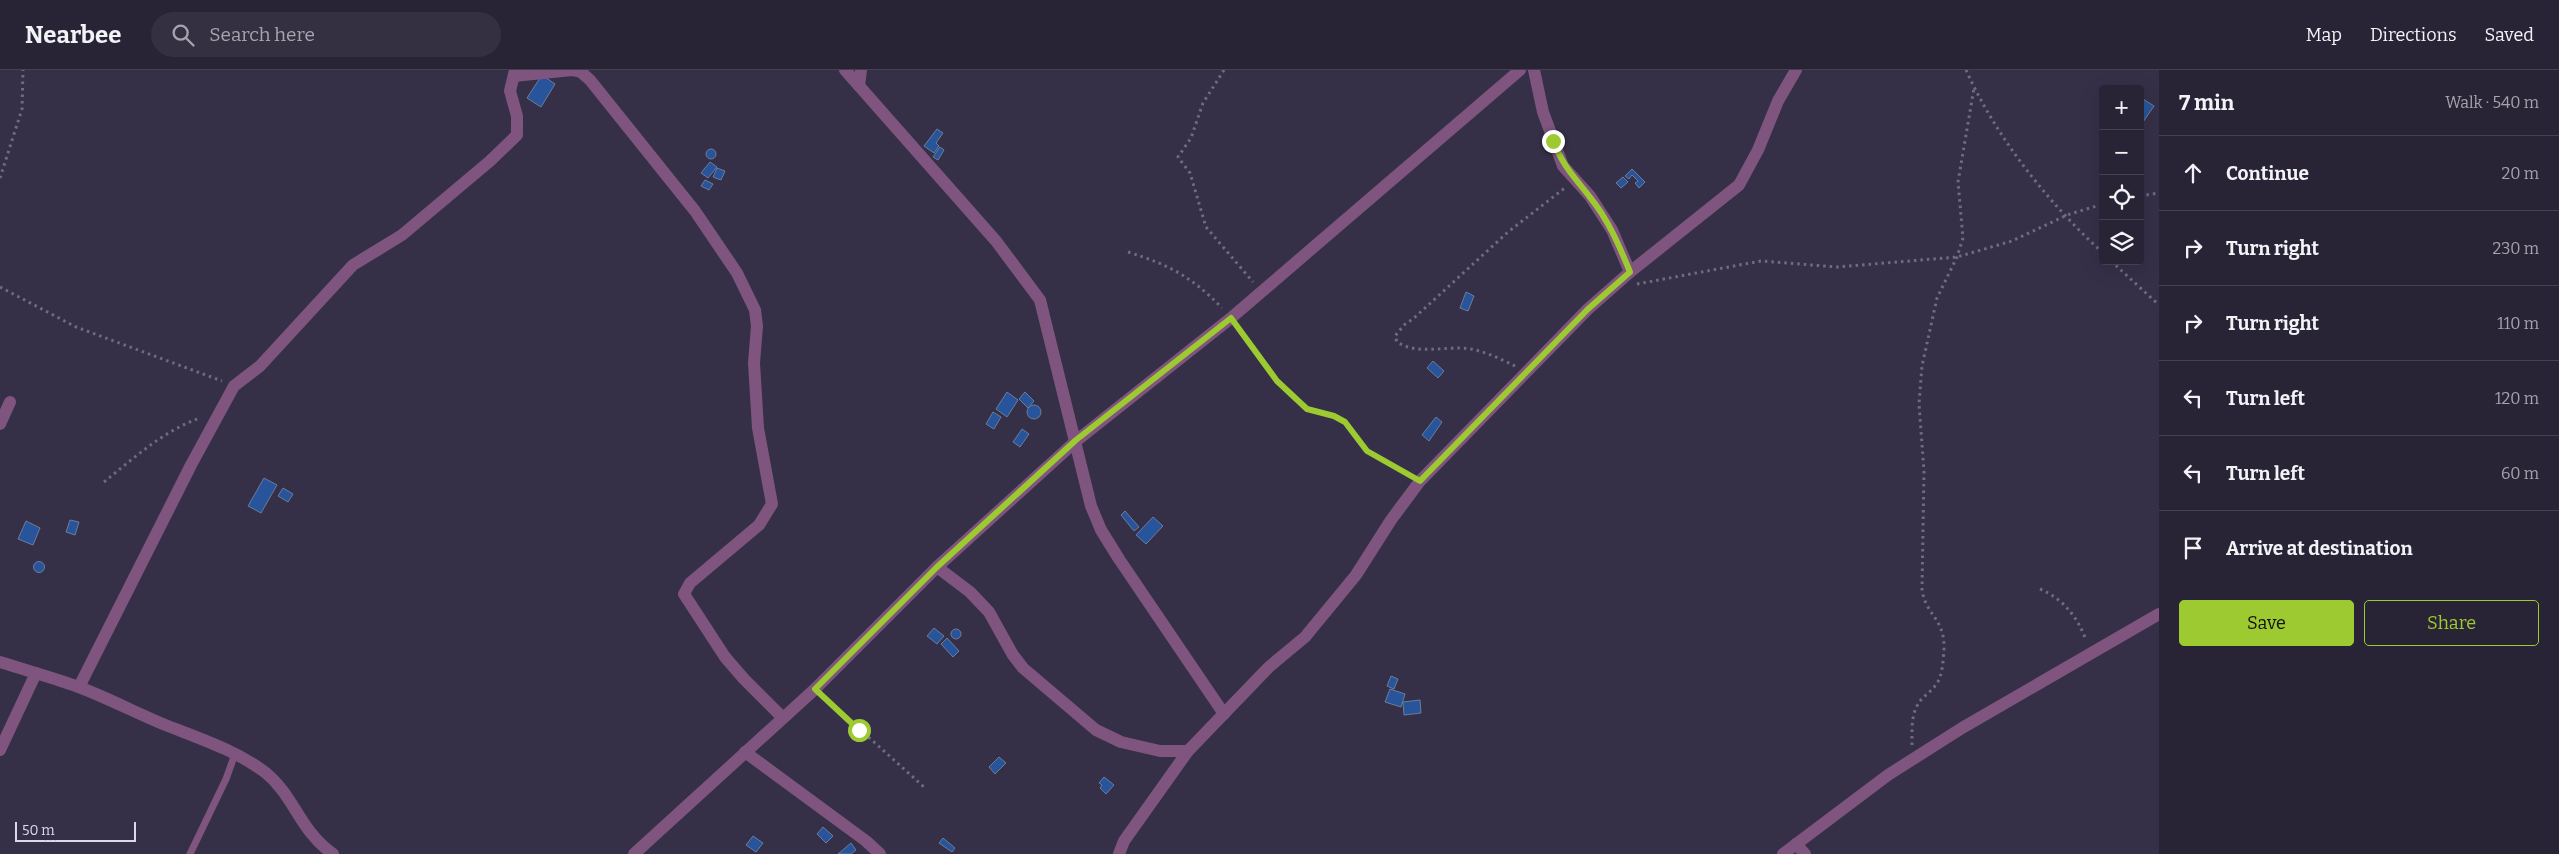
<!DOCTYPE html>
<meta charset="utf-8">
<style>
:root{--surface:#282436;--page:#343042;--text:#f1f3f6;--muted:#a5a4ad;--line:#444151;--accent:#9dca30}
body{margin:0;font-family:Bitter,serif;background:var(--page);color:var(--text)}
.controls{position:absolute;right:15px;top:15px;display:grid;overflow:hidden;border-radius:5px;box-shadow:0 5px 20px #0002}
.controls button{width:45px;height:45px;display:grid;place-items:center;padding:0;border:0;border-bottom:1px solid var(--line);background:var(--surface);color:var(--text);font:25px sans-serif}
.scale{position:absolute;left:15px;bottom:12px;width:121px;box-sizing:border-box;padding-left:5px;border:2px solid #dbd8e8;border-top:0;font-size:14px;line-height:18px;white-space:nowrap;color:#dbd8e8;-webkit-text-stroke:4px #353048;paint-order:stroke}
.stop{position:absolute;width:15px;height:15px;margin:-11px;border:4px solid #9dca30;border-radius:50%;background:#fff}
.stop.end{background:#9dca30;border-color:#fff;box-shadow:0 1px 5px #0008}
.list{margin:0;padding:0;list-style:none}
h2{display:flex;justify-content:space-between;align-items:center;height:65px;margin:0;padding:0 20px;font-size:21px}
h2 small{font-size:16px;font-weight:400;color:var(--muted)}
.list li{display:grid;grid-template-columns:32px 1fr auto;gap:15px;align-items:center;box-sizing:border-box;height:75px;padding:0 20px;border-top:1px solid var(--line)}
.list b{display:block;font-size:19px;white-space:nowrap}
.list em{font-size:16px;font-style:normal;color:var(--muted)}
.actions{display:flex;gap:10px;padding:15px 20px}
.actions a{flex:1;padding:11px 0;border:1px solid var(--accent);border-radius:5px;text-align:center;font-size:18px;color:var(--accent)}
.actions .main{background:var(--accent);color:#111}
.icon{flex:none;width:28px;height:28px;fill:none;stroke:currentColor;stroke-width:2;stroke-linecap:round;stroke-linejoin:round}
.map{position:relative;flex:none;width:2159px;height:784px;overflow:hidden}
header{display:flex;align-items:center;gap:30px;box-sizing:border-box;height:70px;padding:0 25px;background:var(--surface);border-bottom:1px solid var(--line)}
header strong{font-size:24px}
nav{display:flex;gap:28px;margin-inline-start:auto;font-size:18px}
.search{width:350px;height:45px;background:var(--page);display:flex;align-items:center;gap:12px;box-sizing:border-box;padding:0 18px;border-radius:28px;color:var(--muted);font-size:19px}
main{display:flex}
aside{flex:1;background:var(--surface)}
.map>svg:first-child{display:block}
</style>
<header>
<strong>Nearbee</strong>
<div class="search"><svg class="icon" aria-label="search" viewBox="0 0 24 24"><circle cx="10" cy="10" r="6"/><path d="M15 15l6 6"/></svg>Search here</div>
<nav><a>Map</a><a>Directions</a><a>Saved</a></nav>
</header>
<main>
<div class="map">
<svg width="2159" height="784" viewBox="0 0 2159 784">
<rect width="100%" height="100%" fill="#353048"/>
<g fill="#27549b" stroke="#6d7d97">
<polygon points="542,5 555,14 541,37 527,28"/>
<polygon points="2143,29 2154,36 2141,55 2140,33"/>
<polygon points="937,59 943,63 936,73 939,76 934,83 924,76"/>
<polygon points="940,77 944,80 938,90 933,87"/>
<circle cx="711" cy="84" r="5"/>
<polygon points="710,92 717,97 708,108 701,103"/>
<polygon points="717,98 725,101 721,110 713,107"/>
<polygon points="1632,99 1645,112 1639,118 1635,113 1638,111 1632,105 1629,109 1625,106"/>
<polygon points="1623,107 1628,112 1621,118 1616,113"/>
<polygon points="705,110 713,114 709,120 701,116"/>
<polygon points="1466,222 1474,226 1468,241 1460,238"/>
<polygon points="1433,291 1444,301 1438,308 1427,298"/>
<polygon points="1007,322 1018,330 1007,347 996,339"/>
<polygon points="1025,322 1034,331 1028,338 1019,329"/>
<circle cx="1034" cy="342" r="7"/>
<polygon points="993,342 1001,347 994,359 986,354"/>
<polygon points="1436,347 1442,352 1429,371 1422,365"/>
<polygon points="1022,359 1029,364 1020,377 1013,372"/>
<polygon points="264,408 277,415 261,443 248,436"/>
<polygon points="283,418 293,424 288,432 278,426"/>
<polygon points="1125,441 1139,457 1134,461 1121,445"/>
<polygon points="1153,447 1163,456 1146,474 1136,465"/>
<polygon points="70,450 79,452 75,465 66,462"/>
<polygon points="26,451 40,458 33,475 18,469"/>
<circle cx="39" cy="497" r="5.5"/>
<polygon points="934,558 944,566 937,574 927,566"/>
<circle cx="956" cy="564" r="5"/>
<polygon points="947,568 959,581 953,587 941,574"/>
<polygon points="1391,606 1398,609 1394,619 1387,616"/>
<polygon points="1390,619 1405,624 1401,637 1385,632"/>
<polygon points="1420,630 1421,643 1404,645 1403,632"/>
<polygon points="999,687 1006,693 995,704 989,697"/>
<polygon points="1104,707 1114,715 1106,724 1100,718 1102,715 1099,713"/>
<polygon points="823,757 833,766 826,773 817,764"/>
<polygon points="753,766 763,773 756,782 746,775"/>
<polygon points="943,768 955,778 952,782 939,773"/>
<polygon points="851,773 856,780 851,784 838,784"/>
</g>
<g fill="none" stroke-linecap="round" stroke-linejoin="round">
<g stroke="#6f6b80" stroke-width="3" stroke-dasharray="2.5 4" stroke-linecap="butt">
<polyline points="1224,0 1203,33 1191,68 1178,87 1190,103 1206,157 1253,212"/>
<path d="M1966,0C1996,67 2048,133 2103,183"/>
<polyline points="0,108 22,39 23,0"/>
<polyline points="2140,126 2159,123"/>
<path d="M1128,182C1169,195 1191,206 1222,238"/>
<polyline points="2111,191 2159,235"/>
<polyline points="1637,214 1761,191 1837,197 1957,187 2012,171 2067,145 2103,134"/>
<polyline points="0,217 76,257 222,311"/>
<polyline points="1238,258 1277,311 1307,339 1334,346 1345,352 1367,381 1408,405"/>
<path d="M1515,296C1501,289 1486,282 1471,279C1447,275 1419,286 1397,272L1395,266L1404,255L1413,249L1508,162L1566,117"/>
<path d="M104,412C134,388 163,361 200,348"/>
<path d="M2040,519C2063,529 2077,546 2086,570"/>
<polyline points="825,628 924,717"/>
<path d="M1912,675C1912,662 1911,647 1917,636C1921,627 1929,624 1935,616C1943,607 1943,590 1944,579C1945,548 1925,545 1922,519L1924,401L1919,334L1922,296L1937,228L1957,187L1963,168L1958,112L1974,18"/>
</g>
<polyline stroke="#7f547f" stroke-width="7" points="190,784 226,709 235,684"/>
<g stroke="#7f547f" stroke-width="12">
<polyline points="845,0 996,171 1040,230 1091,436 1101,460 1119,489 1224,644"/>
<polyline points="1534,0 1543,42 1563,96 1590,126 1612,160 1630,202"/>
<polyline points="514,6 572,0 581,2 590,10 695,141 737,203 755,240 757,256 754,293 758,358 772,434 759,455 690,513 684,524 725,587 744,609 782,647"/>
<polyline points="859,16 861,0"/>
<polyline points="0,354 10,332"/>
<polyline points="937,497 970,522 989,542 1013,585 1023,598 1096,660 1121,672 1160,681 1188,681"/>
<path d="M0,592C25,600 51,607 76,616C106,627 134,642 163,654C198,668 236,680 266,703C295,727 299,760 333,784"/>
<polyline points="79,617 191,395 234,316 260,296 353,195 402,165 490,91 517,65 517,46 510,21 515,0"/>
<polyline points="0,680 36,603"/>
<polyline points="745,682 866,771 880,784"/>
<polyline points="1796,774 1805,784"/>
<polyline points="1119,784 1124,771 1188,681 1269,597 1305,567 1356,505 1391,450 1420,411 1588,239 1630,202 1739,115 1758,80 1778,31 1796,0"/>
<polyline points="1783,784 1888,705 1962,658 2159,544"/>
</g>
<polyline stroke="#7f547f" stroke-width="12" points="634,784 815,619 937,497 1076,371 1231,248 1520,0"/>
</g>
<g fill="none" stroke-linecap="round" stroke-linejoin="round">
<path stroke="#9dca30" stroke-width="6" d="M859,660L815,619L937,497L1076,370L1231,248L1277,311L1307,339L1334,346L1345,352L1367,381L1420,411L1588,239L1630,202C1619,175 1608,149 1589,126C1572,104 1565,99 1553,71"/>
</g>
</svg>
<div class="controls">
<button>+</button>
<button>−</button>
<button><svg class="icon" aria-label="locate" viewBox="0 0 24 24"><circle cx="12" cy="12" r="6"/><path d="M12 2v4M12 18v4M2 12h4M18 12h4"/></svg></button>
<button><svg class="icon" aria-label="layers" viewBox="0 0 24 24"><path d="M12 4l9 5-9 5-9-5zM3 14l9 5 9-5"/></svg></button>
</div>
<div class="scale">50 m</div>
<div class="stop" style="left:859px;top:660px"></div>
<div class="stop end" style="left:1553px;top:71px"></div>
</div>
<aside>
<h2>7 min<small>Walk · 540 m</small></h2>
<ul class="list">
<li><svg class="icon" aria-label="ahead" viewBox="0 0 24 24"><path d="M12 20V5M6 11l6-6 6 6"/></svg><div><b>Continue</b></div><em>20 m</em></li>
<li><svg class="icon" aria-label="right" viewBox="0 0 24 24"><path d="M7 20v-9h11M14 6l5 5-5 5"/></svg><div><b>Turn right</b></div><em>230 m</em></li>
<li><svg class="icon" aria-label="right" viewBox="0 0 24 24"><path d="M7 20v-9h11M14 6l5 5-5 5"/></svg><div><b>Turn right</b></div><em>110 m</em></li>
<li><svg class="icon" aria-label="left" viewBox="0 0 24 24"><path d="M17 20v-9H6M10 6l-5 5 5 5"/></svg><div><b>Turn left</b></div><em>120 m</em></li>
<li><svg class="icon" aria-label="left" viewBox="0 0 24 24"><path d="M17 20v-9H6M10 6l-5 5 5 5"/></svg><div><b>Turn left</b></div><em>60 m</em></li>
<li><svg class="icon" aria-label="arrive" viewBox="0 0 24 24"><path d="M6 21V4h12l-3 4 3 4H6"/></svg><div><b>Arrive at destination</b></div></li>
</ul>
<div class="actions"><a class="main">Save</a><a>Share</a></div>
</aside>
</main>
